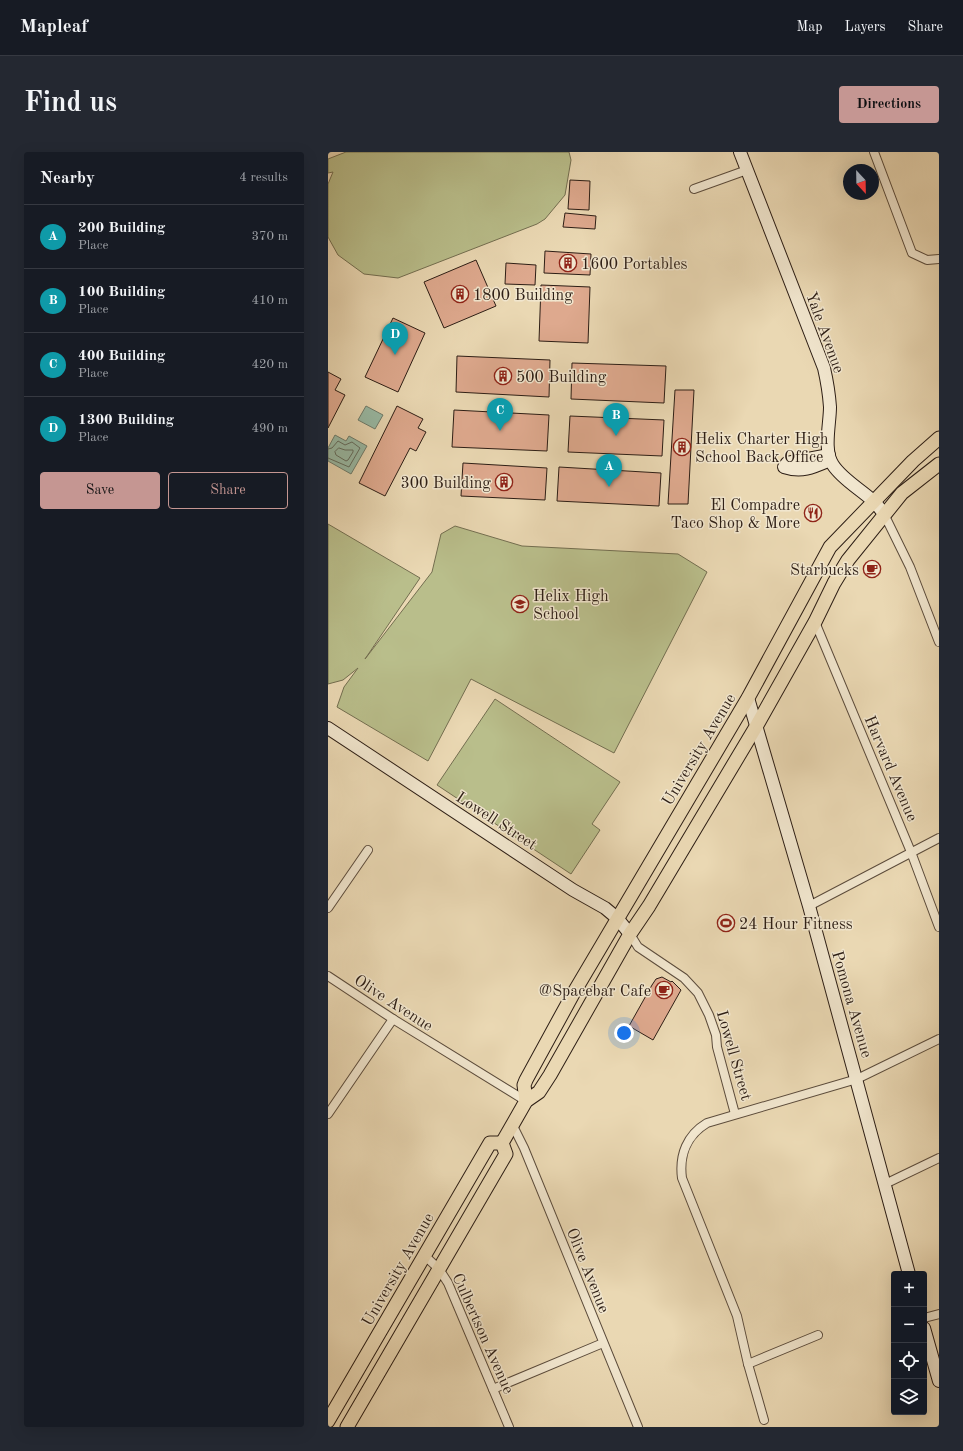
<!DOCTYPE html>
<meta charset="utf-8">
<style>
:root{--surface:#171b24;--page:#242831;--text:#f1f3f6;--muted:#9ea1a6;--line:#363941;--accent:#c59692}
body{margin:0;font-family:"Old Standard TT",serif;background:var(--page);color:var(--text)}
.controls{position:absolute;right:12px;bottom:12px;display:grid;overflow:hidden;border-radius:4px;box-shadow:0 4px 16px #0002}
.controls button{width:36px;height:36px;display:grid;place-items:center;padding:0;border:0;border-bottom:1px solid var(--line);background:var(--surface);color:var(--text);font:20px sans-serif}
.compass{position:absolute;left:515px;top:12px;width:36px;height:36px;border-radius:50%;background:var(--surface);box-shadow:0 4px 16px #0002;rotate:158deg}
.you{position:absolute;left:296px;top:881px;width:14px;height:14px;margin:-10px;border:3px solid #fff;border-radius:50%;background:#1a73e8;box-shadow:0 0 0 6px #1a73e833}
.badge{display:grid;place-items:center;width:26px;height:26px;border-radius:50%;background:var(--accent);color:#fff;font-size:13px;font-weight:700}
.pin{position:absolute;translate:-50% -33px;filter:drop-shadow(0 1px 2px #0008)}
.pin::after{content:'';position:absolute;top:21px;width:14px;height:12px;background:inherit;clip-path:polygon(0 0,100% 0,50% 100%)}
.list{margin:0;padding:0;list-style:none}
h2{display:flex;justify-content:space-between;align-items:center;height:52px;margin:0;padding:0 16px;font-size:17px}
h2 small{font-size:13px;font-weight:400;color:var(--muted)}
.list li{display:grid;grid-template-columns:26px 1fr auto;gap:12px;align-items:center;box-sizing:border-box;height:64px;padding:0 16px;border-top:1px solid var(--line)}
.list b{display:block;font-size:15px;white-space:nowrap}
.list p{margin:0;font-size:13px;white-space:nowrap;color:var(--muted)}
.list em{font-size:13px;font-style:normal;color:var(--muted)}
.actions{display:flex;gap:8px;padding:12px 16px}
.actions a{flex:1;padding:9px 0;border:1px solid var(--accent);border-radius:4px;text-align:center;font-size:14px;color:var(--accent)}
.actions .main{background:var(--accent);color:#111}
.icon{flex:none;width:22px;height:22px;fill:none;stroke:currentColor;stroke-width:2;stroke-linecap:round;stroke-linejoin:round}
.map{position:relative;flex:none;width:611px;height:1275px;overflow:hidden;border-radius:4px}
header{display:flex;align-items:center;gap:24px;box-sizing:border-box;height:56px;padding:0 20px;background:var(--surface);border-bottom:1px solid var(--line)}
header strong{font-size:19px}
nav{display:flex;gap:22px;margin-inline-start:auto;font-size:14px}
.intro{display:flex;align-items:center;justify-content:space-between;box-sizing:border-box;height:96px;padding:0 24px}
h1{margin:0;font-size:28px}
.button{padding:10px 18px;border-radius:4px;background:var(--accent);color:#111;font-size:14px;font-weight:700}
main{display:flex;gap:24px;padding:0 24px}
aside{flex:1;background:var(--surface);border-radius:4px;box-shadow:0 4px 16px #0002}
.map>svg:first-child{display:block}
</style>
<header>
<strong>Mapleaf</strong>
<nav><a>Map</a><a>Layers</a><a>Share</a></nav>
</header>
<div class="intro"><h1>Find us</h1><a class="button">Directions</a></div>
<main>
<aside>
<h2>Nearby<small>4 results</small></h2>
<ul class="list">
<li><span class="badge" style="background:#0f9aa8">A</span><div><b>200 Building</b><p>Place</p></div><em>370 m</em></li>
<li><span class="badge" style="background:#0f9aa8">B</span><div><b>100 Building</b><p>Place</p></div><em>410 m</em></li>
<li><span class="badge" style="background:#0f9aa8">C</span><div><b>400 Building</b><p>Place</p></div><em>420 m</em></li>
<li><span class="badge" style="background:#0f9aa8">D</span><div><b>1300 Building</b><p>Place</p></div><em>490 m</em></li>
</ul>
<div class="actions"><a class="main">Save</a><a>Share</a></div>
</aside>
<div class="map">
<svg width="611" height="1275" viewBox="0 0 611 1275">
<rect width="100%" height="100%" fill="#ead8b3"/>
<filter id="stains"><feTurbulence type="fractalNoise" baseFrequency=".005" numOctaves="4"/><feColorMatrix values="0 0 0 0 .2 0 0 0 0 .09 0 0 0 0 .02 0 0 0 .5 -.17"/></filter>
<radialGradient id="worn" r=".72"><stop offset=".6" stop-color="#630" stop-opacity="0"/><stop offset="1" stop-color="#630" stop-opacity=".3"/></radialGradient>
<g fill="#b9be8b" stroke="#736e50">
<polygon points="18,0 241,0 243,8 237,43 217,67 209,72 70,126 36,122 10,103 0,85 0,32 5,20 0,21 0,7"/>
<polygon points="0,372 92,426 37,507 104,420 113,382 127,374 194,394 350,402 379,420 286,601 143,527 100,609 9,555 16,535 30,516 15,528 0,532"/>
<polygon points="167,547 292,630 264,672 272,678 243,722 109,633"/>
</g>
<g fill="#99bba6" stroke="#6e7c6c">
<polygon points="38,254 55,263 47,277 30,268"/>
<polygon points="7,283 18,289 21,284 39,294 23,322 0,309 0,296"/>
</g>
<g fill="none" stroke-linecap="round" stroke-linejoin="round">
<g stroke="#636c5e" stroke-width="1">
<polygon points="11,296 17,298 25,298 25,300 20,308 18,309 8,303 7,300"/>
<polyline points="0,297 4,296 10,289 17,293 24,290 32,296 21,315 0,306"/>
</g>
</g>
<g fill="#dea98e" stroke="#2d1e15">
<polygon points="242,28 262,29 261,58 240,57"/>
<polygon points="237,61 268,64 267,77 235,75"/>
<polygon points="217,99 263,102 262,123 216,121"/>
<polygon points="148,108 168,154 116,176 96,130"/>
<polygon points="178,111 208,113 207,133 177,132"/>
<polygon points="213,133 262,135 260,191 211,189"/>
<polygon points="65,166 97,181 70,240 37,225"/>
<polygon points="129,204 222,208 221,245 128,240"/>
<polygon points="244,211 338,214 336,251 243,247"/>
<polygon points="0,220 13,227 7,238 17,243 0,276"/>
<polygon points="347,238 366,238 360,352 340,352"/>
<polygon points="69,254 95,267 90,276 98,280 88,299 82,296 57,344 31,331"/>
<polygon points="126,258 221,263 219,299 124,295"/>
<polygon points="242,264 336,268 334,304 240,300"/>
<polygon points="135,311 219,316 217,348 133,344"/>
<polygon points="231,315 333,321 331,354 229,349"/>
<polygon points="334,825 343,830 344,829 353,838 325,888 301,874 324,833 328,827"/>
</g>
<g fill="none" stroke-linecap="round" stroke-linejoin="round">
<defs>
<g id="street">
<polyline points="546,0 584,101 599,108 611,107"/>
<polyline points="366,37 419,18"/>
<polyline points="556,362 582,415 611,490"/>
<polyline points="487,470 583,700 611,775"/>
<polyline points="481,754 611,686"/>
<polyline points="0,756 40,698"/>
<polyline points="302,782 310,795 356,826 370,841 381,863 388,883 389,895 407,962"/>
<polyline points="0,824 65,867 198,949"/>
<polyline points="0,962 65,867"/>
<polyline points="184,972 196,996 310,1275"/>
<polyline points="557,1032 611,1006"/>
<polyline points="97,1104 111,1117 120,1131 181,1275"/>
<polyline points="596,1166 611,1162"/>
<polyline points="420,1212 490,1183"/>
<polyline points="165,1237 275,1191"/>
<path d="M436,1268L420,1212L409,1164L354,1026C351,1003 359,983 379,971L529,927L611,887"/>
</g>
<g id="secondary">
<path d="M412,0L496,216C499,229 501,241 502,255C502,272 495,299 505,313C514,327 532,337 544,348C549,352 552,357 556,362"/>
<path d="M501,303L459,311L456,315C474,321 486,315 502,308"/>
<polyline points="420,546 481,754 581,1122"/>
<polyline points="0,576 245,738 277,756 289,766 302,782"/>
<polyline points="596,1176 611,1229"/>
</g>
<g id="primary">
<polyline points="198,949 196,933 198,928 245,842 420,546 502,395 585,309 611,286"/>
<polyline points="0,1269 162,991 174,991"/>
<polyline points="19,1275 178,1002 174,991 198,949 211,940 222,923 302,782 321,754 429,573 487,470 506,431 520,408 574,341 611,312"/>
</g>
</defs>
<use href="#street" stroke="#5c4c3c" stroke-width="10"/>
<use href="#secondary" stroke="#2d1e15" stroke-width="14"/>
<use href="#primary" stroke="#2d1e15" stroke-width="15"/>
<use href="#street" stroke="#f1e6ce" stroke-width="8"/>
<use href="#secondary" stroke="#f1e6ce" stroke-width="12"/>
<use href="#primary" stroke="#ead8b3" stroke-width="13"/>
</g>
<defs>
<symbol id="building-ring" viewBox="-11 -11 22 22"><circle r="9.5" fill="#f1e6ce" stroke="#8f2418" stroke-width="1.5"/><path d="M-4-6H4V6H1V3H-1V6H-4ZM-2.5-4.3h1.7v1.8h-1.7ZM.8-4.3h1.7v1.8H.8ZM-2.5-1h1.7V.8h-1.7ZM.8-1h1.7V.8H.8Z" fill="#8f2418"/></symbol>
<symbol id="restaurant-ring" viewBox="-11 -11 22 22"><circle r="9.5" fill="#f1e6ce" stroke="#8f2418" stroke-width="1.5"/><path d="M-5-6h1v4h1v-4h1v4h1v-4h1v5L-1.5 .5V6h-2V.5L-5-1ZM5-6V6H3V1.5H1.5Q1.5-4 5-6Z" fill="#8f2418"/></symbol>
<symbol id="cafe-ring" viewBox="-11 -11 22 22"><circle r="9.5" fill="#f1e6ce" stroke="#8f2418" stroke-width="1.5"/><path d="M-5.5-4.5H6V0H3Q3 3.5 0 3.5H-2.5Q-5.5 3.5-5.5 0ZM3-3.2v2h1.7v-2ZM-6 4.5H4V6H-6Z" fill="#8f2418"/></symbol>
<symbol id="school-ring" viewBox="-11 -11 22 22"><circle r="9.5" fill="#f1e6ce" stroke="#8f2418" stroke-width="1.5"/><path d="M0-5L7-2L0 1L-7-2ZM-4 1L0 2.5L4 1V4Q0 6-4 4Z" fill="#8f2418"/></symbol>
<symbol id="stadium-ring" viewBox="-11 -11 22 22"><circle r="9.5" fill="#f1e6ce" stroke="#8f2418" stroke-width="1.5"/><path d="M0-5a6.5 5 0 1 0 0 10a6.5 5 0 1 0 0-10ZM-3.5-1.8h7v3.6h-7Z" fill="#8f2418"/></symbol>
</defs>
<g fill-rule="evenodd">
<use href="#building-ring" x="230" y="101" width="20" height="20"/>
<use href="#building-ring" x="122" y="132" width="20" height="20"/>
<use href="#building-ring" x="165" y="214" width="20" height="20"/>
<use href="#building-ring" x="344" y="285" width="20" height="20"/>
<use href="#building-ring" x="166" y="320" width="20" height="20"/>
<use href="#restaurant-ring" x="475" y="351" width="20" height="20"/>
<use href="#cafe-ring" x="534" y="407" width="20" height="20"/>
<use href="#school-ring" x="182" y="442" width="20" height="20"/>
<use href="#stadium-ring" x="388" y="761" width="20" height="20"/>
<use href="#cafe-ring" x="326" y="828" width="20" height="20"/>
</g>
<g text-anchor="middle" stroke-width="3" stroke-linejoin="round" paint-order="stroke">
<g font-size="16" fill="#2d1e15" stroke="#f1e6ce" text-anchor="start">
<text x="253" y="117">1600 Portables</text>
<text x="145" y="148">1800 Building</text>
<text x="188" y="230">500 Building</text>
<text x="367" y="292">Helix Charter High<tspan x="367" dy="18">School Back Office</tspan></text>
<text x="163" y="336" text-anchor="end">300 Building</text>
<text x="472" y="358" text-anchor="end">El Compadre<tspan x="472" dy="18">Taco Shop &amp; More</tspan></text>
<text x="531" y="423" text-anchor="end">Starbucks</text>
<text x="205" y="449">Helix High<tspan x="205" dy="18">School</tspan></text>
<text x="411" y="777">24 Hour Fitness</text>
<text x="323" y="844" text-anchor="end">@Spacebar Cafe</text>
</g>
<g font-size="16" fill="#2d1e15" stroke="#f1e6ce">
<text transform="translate(498 180) rotate(70)" y="6">Yale Avenue</text>
<text transform="translate(370 597) rotate(-59)" y="6">University Avenue</text>
<text transform="translate(564 616) rotate(67)" y="6">Harvard Avenue</text>
<text transform="translate(169 668) rotate(33)" y="6">Lowell Street</text>
<text transform="translate(66 850) rotate(33)" y="6">Olive Avenue</text>
<text transform="translate(525 852) rotate(74)" y="6">Pomona Avenue</text>
<text transform="translate(407 903) rotate(74)" y="6">Lowell Street</text>
<text transform="translate(69 1117) rotate(-60)" y="6">University Avenue</text>
<text transform="translate(261 1118) rotate(68)" y="6">Olive Avenue</text>
<text transform="translate(156 1181) rotate(66)" y="6">Culbertson Avenue</text>
</g>
</g>
<rect width="100%" height="100%" filter="url(#stains)"/>
<rect width="100%" height="100%" fill="url(#worn)"/>
</svg>
<div class="controls">
<button>+</button>
<button>−</button>
<button><svg class="icon" aria-label="locate" viewBox="0 0 24 24"><circle cx="12" cy="12" r="6"/><path d="M12 2v4M12 18v4M2 12h4M18 12h4"/></svg></button>
<button><svg class="icon" aria-label="layers" viewBox="0 0 24 24"><path d="M12 4l9 5-9 5-9-5zM3 14l9 5 9-5"/></svg></button>
</div>
<svg class="compass" viewBox="-18 -18 36 36"><path d="M0-13l5 13h-10z" fill="#e53935"/><path d="M0 13l5-13h-10z" fill="#9ea1a6"/></svg>
<div class="you"></div>
<div class="pin badge" style="left:281px;top:335px;background:#0f9aa8">A</div>
<div class="pin badge" style="left:288px;top:284px;background:#0f9aa8">B</div>
<div class="pin badge" style="left:172px;top:279px;background:#0f9aa8">C</div>
<div class="pin badge" style="left:67px;top:203px;background:#0f9aa8">D</div>
</div>
</main>
